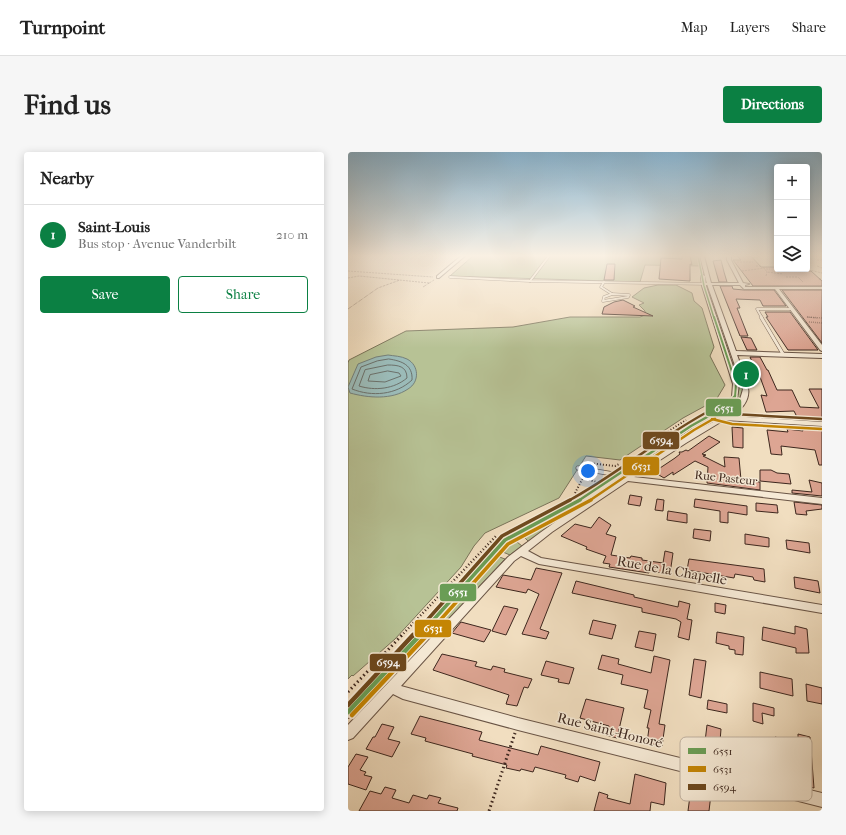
<!DOCTYPE html>
<meta charset="utf-8">
<style>
:root{--surface:#fff;--page:#f6f6f6;--text:#222;--muted:#767676;--line:#e0e0e0;--accent:#0b8043}
body{margin:0;font-family:"IM FELL French Canon",serif;background:var(--page);color:var(--text)}
.controls{position:absolute;right:12px;top:12px;display:grid;overflow:hidden;border-radius:4px;box-shadow:0 2px 10px #0003}
.controls button{width:36px;height:36px;display:grid;place-items:center;padding:0;border:0;border-bottom:1px solid var(--line);background:var(--surface);color:var(--text);font:20px sans-serif}
.you{position:absolute;left:240px;top:319px;width:14px;height:14px;margin:-10px;border:3px solid #fff;border-radius:50%;background:#1a73e8;box-shadow:0 0 0 6px #1a73e833}
.badge{display:grid;place-items:center;width:26px;height:26px;border-radius:50%;background:var(--accent);color:#fff;font-size:13px;font-weight:700}
.pin{position:absolute;translate:-50% -50%;border:2px solid #fff;box-shadow:0 1px 4px #0006}
.list{margin:0;padding:0;list-style:none}
h2{display:flex;justify-content:space-between;align-items:center;height:52px;margin:0;padding:0 16px;font-size:17px}
h2 small{font-size:13px;font-weight:400;color:var(--muted)}
.list li{display:grid;grid-template-columns:26px 1fr auto;gap:12px;align-items:center;box-sizing:border-box;height:60px;padding:0 16px;border-top:1px solid var(--line)}
.list b{display:block;font-size:15px;white-space:nowrap}
.list p{margin:0;font-size:13px;white-space:nowrap;color:var(--muted)}
.list em{font-size:13px;font-style:normal;color:var(--muted)}
.actions{display:flex;gap:8px;padding:12px 16px}
.actions a{flex:1;padding:9px 0;border:1px solid var(--accent);border-radius:4px;text-align:center;font-size:14px;color:var(--accent)}
.actions .main{background:var(--accent);color:#fff}
.icon{flex:none;width:22px;height:22px;fill:none;stroke:currentColor;stroke-width:2;stroke-linecap:round;stroke-linejoin:round}
.map{position:relative;flex:none;width:474px;height:659px;overflow:hidden;border-radius:4px}
header{display:flex;align-items:center;gap:24px;box-sizing:border-box;height:56px;padding:0 20px;background:var(--surface);border-bottom:1px solid var(--line)}
header strong{font-size:19px}
nav{display:flex;gap:22px;margin-inline-start:auto;font-size:14px}
.intro{display:flex;align-items:center;justify-content:space-between;box-sizing:border-box;height:96px;padding:0 24px}
h1{margin:0;font-size:28px}
.button{padding:10px 18px;border-radius:4px;background:var(--accent);color:#fff;font-size:14px;font-weight:700}
main{display:flex;gap:24px;padding:0 24px}
aside{flex:1;background:var(--surface);border-radius:4px;box-shadow:0 2px 10px #0003}
.map>svg:first-child{display:block}
</style>
<header>
<strong>Turnpoint</strong>
<nav><a>Map</a><a>Layers</a><a>Share</a></nav>
</header>
<div class="intro"><h1>Find us</h1><a class="button">Directions</a></div>
<main>
<aside>
<h2>Nearby<small></small></h2>
<ul class="list">
<li><span class="badge">1</span><div><b>Saint-Louis</b><p>Bus stop · Avenue Vanderbilt</p></div><em>210 m</em></li>
</ul>
<div class="actions"><a class="main">Save</a><a>Share</a></div>
</aside>
<div class="map">
<svg width="474" height="659" viewBox="0 0 474 659">
<rect width="100%" height="100%" fill="#f1dec0"/>
<filter id="stains"><feTurbulence type="fractalNoise" baseFrequency=".005" numOctaves="4"/><feColorMatrix values="0 0 0 0 .2 0 0 0 0 .09 0 0 0 0 .02 0 0 0 .5 -.17"/></filter>
<radialGradient id="worn" r=".72"><stop offset=".6" stop-color="#630" stop-opacity="0"/><stop offset="1" stop-color="#630" stop-opacity=".3"/></radialGradient>
<g fill="#b7c295" stroke="#7a745a">
<polygon points="125,104 352,104 355,114 297,113 292,130 102,124"/>
<polygon points="310,133 328,133 344,141 346,149 354,156 366,195 362,204 377,233 368,248 335,266 272,308 238,304 211,346 137,381 126,394 113,415 47,487 5,524 4,523 0,527 0,211 1,208 58,179 165,175 222,165 292,165 297,163 297,159 291,153 296,151 284,145 296,136"/>
<path d="M383,210H387L396,239L395,245L385,258L380,256C398,241 389,228 383,210Z"/>
<polygon points="351,271 356,274 328,290 288,318 285,316"/>
<polygon points="258,337 181,390 172,381"/>
<polygon points="164,386 174,394 162,403 150,398"/>
<polygon points="146,403 157,407 56,515 50,512"/>
</g>
<path fill="#9bbbb8" stroke="#75807a" d="M40,203C46,204 53,204 59,207C71,213 72,230 60,237C44,248 20,246 2,241L0,235L10,212L28,205Z"/>
<g fill="none" stroke-linecap="round" stroke-linejoin="round">
<g stroke="#6c716b" stroke-width="1">
<path d="M41,207C54,209 65,213 64,228C48,243 24,245 4,237L13,215L29,209Z"/>
<path d="M40,213C50,213 59,214 59,226C46,237 27,239 11,234L17,218Z"/>
<polygon points="40,219 51,221 53,224 37,230 20,229 22,223"/>
</g>
</g>
<g fill="#dda593" stroke="#3d271e">
<polygon points="334,104 342,104 344,113 342,112 342,129 311,127 313,106 334,107"/>
<polygon points="389,104 403,104 413,115 429,115 429,117 436,117 439,119 463,119 474,129 474,134 405,134 385,108 393,108"/>
<polygon points="373,108 376,120 379,130 371,130 365,109"/>
<polygon points="259,112 267,112 266,128 256,128"/>
<polygon points="372,134 384,134 385,137 396,138 426,138 438,154 415,154 412,148 388,147 392,156 389,156 400,184 392,184"/>
<polygon points="434,138 474,138 474,191"/>
<polygon points="275,148 287,154 285,155 305,164 254,162 256,155 266,150"/>
<polygon points="417,160 442,160 470,198 440,198 418,165 420,165"/>
<polygon points="393,185 403,186 409,198 399,198"/>
<polygon points="402,205 412,205 419,218 420,218 429,238 444,238 452,255 471,256 461,237 474,237 474,268 450,267 446,259 418,260 413,243 419,244 408,214 406,214"/>
<polygon points="453,274 474,275 474,313 471,313 467,298 433,294 434,303 423,302 419,278 440,280 439,277 455,279"/>
<polygon points="384,275 395,276 395,296 385,295"/>
<polygon points="361,284 372,290 354,302 358,303 355,304 377,315 376,305 391,306 393,328 412,330 412,338 359,331 360,315 347,309 325,323 325,320 316,326 306,320 327,306 332,302 331,300 334,300 338,298 340,299"/>
<polygon points="412,318 423,318 429,321 441,322 443,332 412,329"/>
<polygon points="461,328 474,331 474,344 444,341 444,338 464,340"/>
<polygon points="282,343 294,345 292,354 280,352"/>
<polygon points="309,347 316,348 315,359 307,358"/>
<polygon points="347,347 399,354 399,363 380,360 380,371 372,370 372,359 346,355"/>
<polygon points="446,350 474,353 474,357 458,359 459,363 448,362"/>
<polygon points="408,351 429,353 430,361 408,359"/>
<polygon points="320,359 339,362 339,371 319,368"/>
<polygon points="251,365 263,373 258,382 268,385 263,403 282,406 283,404 294,406 294,408 315,411 317,399 325,401 322,422 301,419 301,421 261,415 262,412 255,411 258,404 238,397 239,395 213,384 227,372 243,376"/>
<polygon points="346,377 363,379 362,389 345,386"/>
<polygon points="397,382 421,386 421,395 397,392"/>
<polygon points="438,388 461,391 462,401 439,397"/>
<polygon points="341,407 416,417 417,430 406,428 405,425 387,422 386,426 339,418"/>
<polygon points="188,416 214,421 192,477 201,480 198,487 174,482 191,442 180,437 178,441 148,435 155,423 183,428"/>
<polygon points="446,425 470,429 472,441 447,436"/>
<polygon points="228,429 286,443 286,445 330,455 331,449 342,452 339,467 344,468 341,488 330,485 333,470 328,467 294,460 294,456 224,441"/>
<polygon points="367,451 378,453 377,462 367,460"/>
<polygon points="156,454 170,457 158,483 144,479"/>
<polygon points="245,468 268,473 264,487 241,482"/>
<polygon points="113,470 143,478 136,490 104,481"/>
<polygon points="447,474 459,477 461,501 448,501 448,496 414,488 415,475 447,482"/>
<polygon points="291,479 308,482 305,499 287,495"/>
<polygon points="369,480 396,485 395,503 387,502 387,498 381,497 381,494 368,491"/>
<polygon points="94,502 129,510 127,514 143,518 145,514 157,517 156,520 184,527 180,536 176,535 169,554 158,552 161,543 85,518"/>
<polygon points="254,503 271,507 270,512 303,521 306,504 322,508 311,572 317,573 314,594 299,591 301,576 299,576 303,558 296,556 300,538 273,532 275,523 250,517"/>
<polygon points="346,507 358,509 353,546 341,543"/>
<polygon points="198,509 226,516 221,532 210,530 211,527 193,523"/>
<polygon points="412,520 444,527 445,544 412,536"/>
<polygon points="458,532 474,536 474,552 459,549"/>
<polygon points="238,547 276,556 269,586 258,583 261,574 232,566"/>
<polygon points="360,548 379,552 379,561 359,557"/>
<polygon points="405,551 426,556 426,564 414,561 415,572 405,569"/>
<polygon points="72,564 134,580 131,588 190,603 193,594 252,610 247,629 232,624 230,630 217,626 218,623 187,615 185,620 173,617 172,619 158,616 159,613 124,604 125,602 77,589 78,586 63,582"/>
<polygon points="34,572 46,575 40,587 52,590 44,605 18,597 25,585 27,585"/>
<polygon points="359,573 373,577 371,602 356,598"/>
<polygon points="450,582 462,585 466,636 454,633 452,611 428,607 428,612 409,607 409,592 428,596 427,585 450,591"/>
<polygon points="8,602 20,605 12,618 18,620 16,623 24,625 18,638 0,632 0,615"/>
<polygon points="287,622 318,631 316,653 303,650 302,659 246,659 251,640 260,643 259,646 282,652"/>
<polygon points="37,635 48,638 44,646 61,651 65,643 79,647 81,643 93,646 90,651 110,656 109,659 11,659 22,639 33,642"/>
<polygon points="343,636 363,642 361,659 340,659"/>
</g>
<g fill="none" stroke-linecap="round" stroke-linejoin="round">
<defs>
<g id="service-far2">
<polyline points="102,125 182,129 359,132"/>
<polyline points="182,129 201,104"/>
<polyline points="256,130 253,135 264,142"/>
<polygon points="264,142 281,143 280,145 255,149 256,145"/>
<polyline points="414,166 409,157 444,157"/>
</g>
<polyline id="service-far1" points="413,165 435,202"/>
<g id="service">
<polyline points="365,262 376,266"/>
<polyline points="230,316 271,323"/>
</g>
<g id="minor">
<polygon points="113,104 117,104 91,126 89,126 89,124"/>
<path d="M352,104H356L363,131H391L379,108V104H383V108L395,131L401,132L397,133V135H474V137H431L474,193V199L472,198L427,137H396L392,133H364L388,199L474,202V206L389,203C398,227 412,247 383,264L474,270V274L376,268L338,291L286,325L474,346V352L280,329L204,380L180,399L193,406L474,453V461L191,412L173,404L166,409L53,534L170,566L474,641V655L170,578L55,547L45,542L5,586L0,588V573L160,405C214,363 273,325 331,288C348,278 368,270 384,258C391,252 393,245 395,237L359,132Z"/>
<polygon points="355,123 357,124 358,134 391,232 389,247 379,256 345,275 244,345 160,390 66,497 4,564 0,566 0,551 58,491 154,386 238,341 341,273 375,254 384,245 385,232 354,134 353,124"/>
</g>
</defs>
<use href="#service-far2" stroke="#6a5546" stroke-width="3"/>
<use href="#service-far1" stroke="#6a5546" stroke-width="4"/>
<use href="#service" stroke="#6a5546" stroke-width="5"/>
<use href="#minor" stroke="#6a5546" stroke-width="2"/>
<g stroke="#3d271e" stroke-width="1" stroke-dasharray="0.5 1" stroke-linecap="butt">
<polyline points="405,105 410,106"/>
<polyline points="469,108 474,108"/>
<polyline points="389,110 405,110"/>
<polyline points="408,114 413,114"/>
<polyline points="469,114 474,116"/>
<polyline points="415,115 419,120 435,122"/>
<polyline points="418,117 422,117"/>
<polyline points="457,117 474,121"/>
<polyline points="0,119 85,125"/>
<polyline points="394,119 417,116"/>
<polyline points="418,124 419,120"/>
<polyline points="438,125 450,125 455,130"/>
<polyline points="0,126 11,124 81,131"/>
<polyline points="471,127 474,127"/>
<polyline points="75,135 86,128"/>
<polyline points="0,157 30,136 52,128"/>
<polyline points="459,165 469,166"/>
</g>
<g stroke="#3d271e" stroke-width="1.5" stroke-dasharray="0.5 1.5" stroke-linecap="butt">
<polyline points="459,165 474,166"/>
<polyline points="461,170 474,171"/>
</g>
<g stroke="#3d271e" stroke-width="2" stroke-dasharray="1 2" stroke-linecap="butt">
<polyline points="310,286 338,268"/>
<polyline points="240,311 267,314 271,312"/>
<polyline points="235,326 248,330"/>
<polyline points="227,341 236,324"/>
</g>
<polyline stroke="#3d271e" stroke-width="2.5" stroke-dasharray="1 2.5" stroke-linecap="butt" points="53,484 148,384"/>
<g stroke="#3d271e" stroke-width="3" stroke-dasharray="1.5 3" stroke-linecap="butt">
<polyline points="0,540 54,483"/>
<polyline points="141,659 167,581"/>
</g>
<use href="#service-far2" stroke="#f6ead6" stroke-width="2"/>
<use href="#service-far1" stroke="#f6ead6" stroke-width="3"/>
<use href="#service" stroke="#f6ead6" stroke-width="3.5"/>
<use href="#minor" fill="#f6ead6" fill-rule="evenodd"/>
<defs>
<polyline id="bus-1-far4" points="350,104 356,134 366,166"/>
<polyline id="bus-1-far3" points="366,165 388,232 387,245"/>
<polyline id="bus-1-far2" points="230,349 343,274 377,255 387,244"/>
<polyline id="bus-1-far1" points="71,484 157,388 232,348"/>
<polyline id="bus-1" points="0,560 72,483"/>
<g id="bus-2-far2">
<polyline points="364,267 384,272 474,277"/>
<polyline points="241,349 346,278 367,266"/>
</g>
<polyline id="bus-2-far1" points="78,484 160,392 243,348"/>
<polyline id="bus-2" points="4,563 79,483"/>
<g id="bus-3-far2">
<polyline points="366,257 385,262 474,267"/>
<path d="M220,349C270,322 313,284 363,258"/>
</g>
<polyline id="bus-3-far1" points="65,484 154,384 222,348"/>
<polyline id="bus-3" points="0,553 65,483"/>
</defs>
<use href="#bus-1-far4" stroke="#f6ead6" stroke-width="3"/>
<use href="#bus-1-far3" stroke="#f6ead6" stroke-width="4"/>
<use href="#bus-1-far2" stroke="#f6ead6" stroke-width="5"/>
<use href="#bus-1-far1" stroke="#f6ead6" stroke-width="6"/>
<use href="#bus-1" stroke="#f6ead6" stroke-width="8"/>
<use href="#bus-2-far2" stroke="#f6ead6" stroke-width="5"/>
<use href="#bus-2-far1" stroke="#f6ead6" stroke-width="6"/>
<use href="#bus-2" stroke="#f6ead6" stroke-width="8"/>
<use href="#bus-3-far2" stroke="#f6ead6" stroke-width="5"/>
<use href="#bus-3-far1" stroke="#f6ead6" stroke-width="6"/>
<use href="#bus-3" stroke="#f6ead6" stroke-width="8"/>
<use href="#bus-1-far4" stroke="#6a9d55" stroke-width="1.5"/>
<use href="#bus-1-far3" stroke="#6a9d55" stroke-width="2"/>
<use href="#bus-1-far2" stroke="#6a9d55" stroke-width="2.5"/>
<use href="#bus-1-far1" stroke="#6a9d55" stroke-width="3.5"/>
<use href="#bus-1" stroke="#6a9d55" stroke-width="4.5"/>
<use href="#bus-2-far2" stroke="#c48504" stroke-width="2.5"/>
<use href="#bus-2-far1" stroke="#c48504" stroke-width="3.5"/>
<use href="#bus-2" stroke="#c48504" stroke-width="4.5"/>
<use href="#bus-3-far2" stroke="#6e491e" stroke-width="2.5"/>
<use href="#bus-3-far1" stroke="#6e491e" stroke-width="3.5"/>
<use href="#bus-3" stroke="#6e491e" stroke-width="4.5"/>
</g>
<linearGradient id="sky" x2="0" y2="1"><stop stop-color="#89b7d5"/><stop offset="0.53" stop-color="#f9f0e3"/><stop offset="1" stop-color="#f9f0e3" stop-opacity="0"/></linearGradient>
<rect width="474" height="196" fill="url(#sky)"/>
<g text-anchor="middle" stroke-width="3" stroke-linejoin="round" paint-order="stroke">
<g font-size="12" fill="#3d271e" stroke="#f6ead6">
<text transform="translate(378 326) rotate(6)" y="4">Rue Pasteur</text>
</g>
<g font-size="14" fill="#3d271e" stroke="#f6ead6">
<text transform="translate(324 418) rotate(10)" y="5">Rue de la Chapelle</text>
<text transform="translate(262 578) rotate(14)" y="5">Rue Saint-Honoré</text>
</g>
</g>
<rect x="332" y="585" width="132" height="64" rx="6" fill="#f6ead6" stroke="#beb09f" stroke-width="1"/>
<rect x="340" y="596" width="18" height="6" fill="#6a9d55"/>
<rect x="340" y="614" width="18" height="6" fill="#c48504"/>
<rect x="340" y="632" width="18" height="6" fill="#6e491e"/>
<g font-size="11" fill="#3d271e">
<text x="365" y="603">6551</text>
<text x="365" y="621">6531</text>
<text x="365" y="639">6594</text>
</g>
<g stroke="#f6ead6" stroke-width="1.5">
<rect x="357" y="246" width="37" height="19" rx="4" fill="#6a9d55"/>
<rect x="294" y="279" width="38" height="19" rx="4" fill="#6e491e"/>
<rect x="274" y="304" width="38" height="20" rx="4" fill="#c48504"/>
<rect x="91" y="431" width="38" height="19" rx="4" fill="#6a9d55"/>
<rect x="66" y="467" width="38" height="19" rx="4" fill="#c48504"/>
<rect x="21" y="501" width="38" height="19" rx="4" fill="#6e491e"/>
</g>
<g font-size="11" text-anchor="middle" font-weight="bold" fill="#fff">
<text x="376" y="260">6551</text>
<text x="313" y="292">6594</text>
<text x="293" y="318">6531</text>
<text x="110" y="444">6551</text>
<text x="85" y="480">6531</text>
<text x="40" y="514">6594</text>
</g>
<rect width="100%" height="100%" filter="url(#stains)"/>
<rect width="100%" height="100%" fill="url(#worn)"/>
</svg>
<div class="controls">
<button>+</button>
<button>−</button>
<button><svg class="icon" aria-label="layers" viewBox="0 0 24 24"><path d="M12 4l9 5-9 5-9-5zM3 14l9 5 9-5"/></svg></button>
</div>
<div class="you"></div>
<div class="pin badge" style="left:398px;top:222px">1</div>
</div>
</main>
